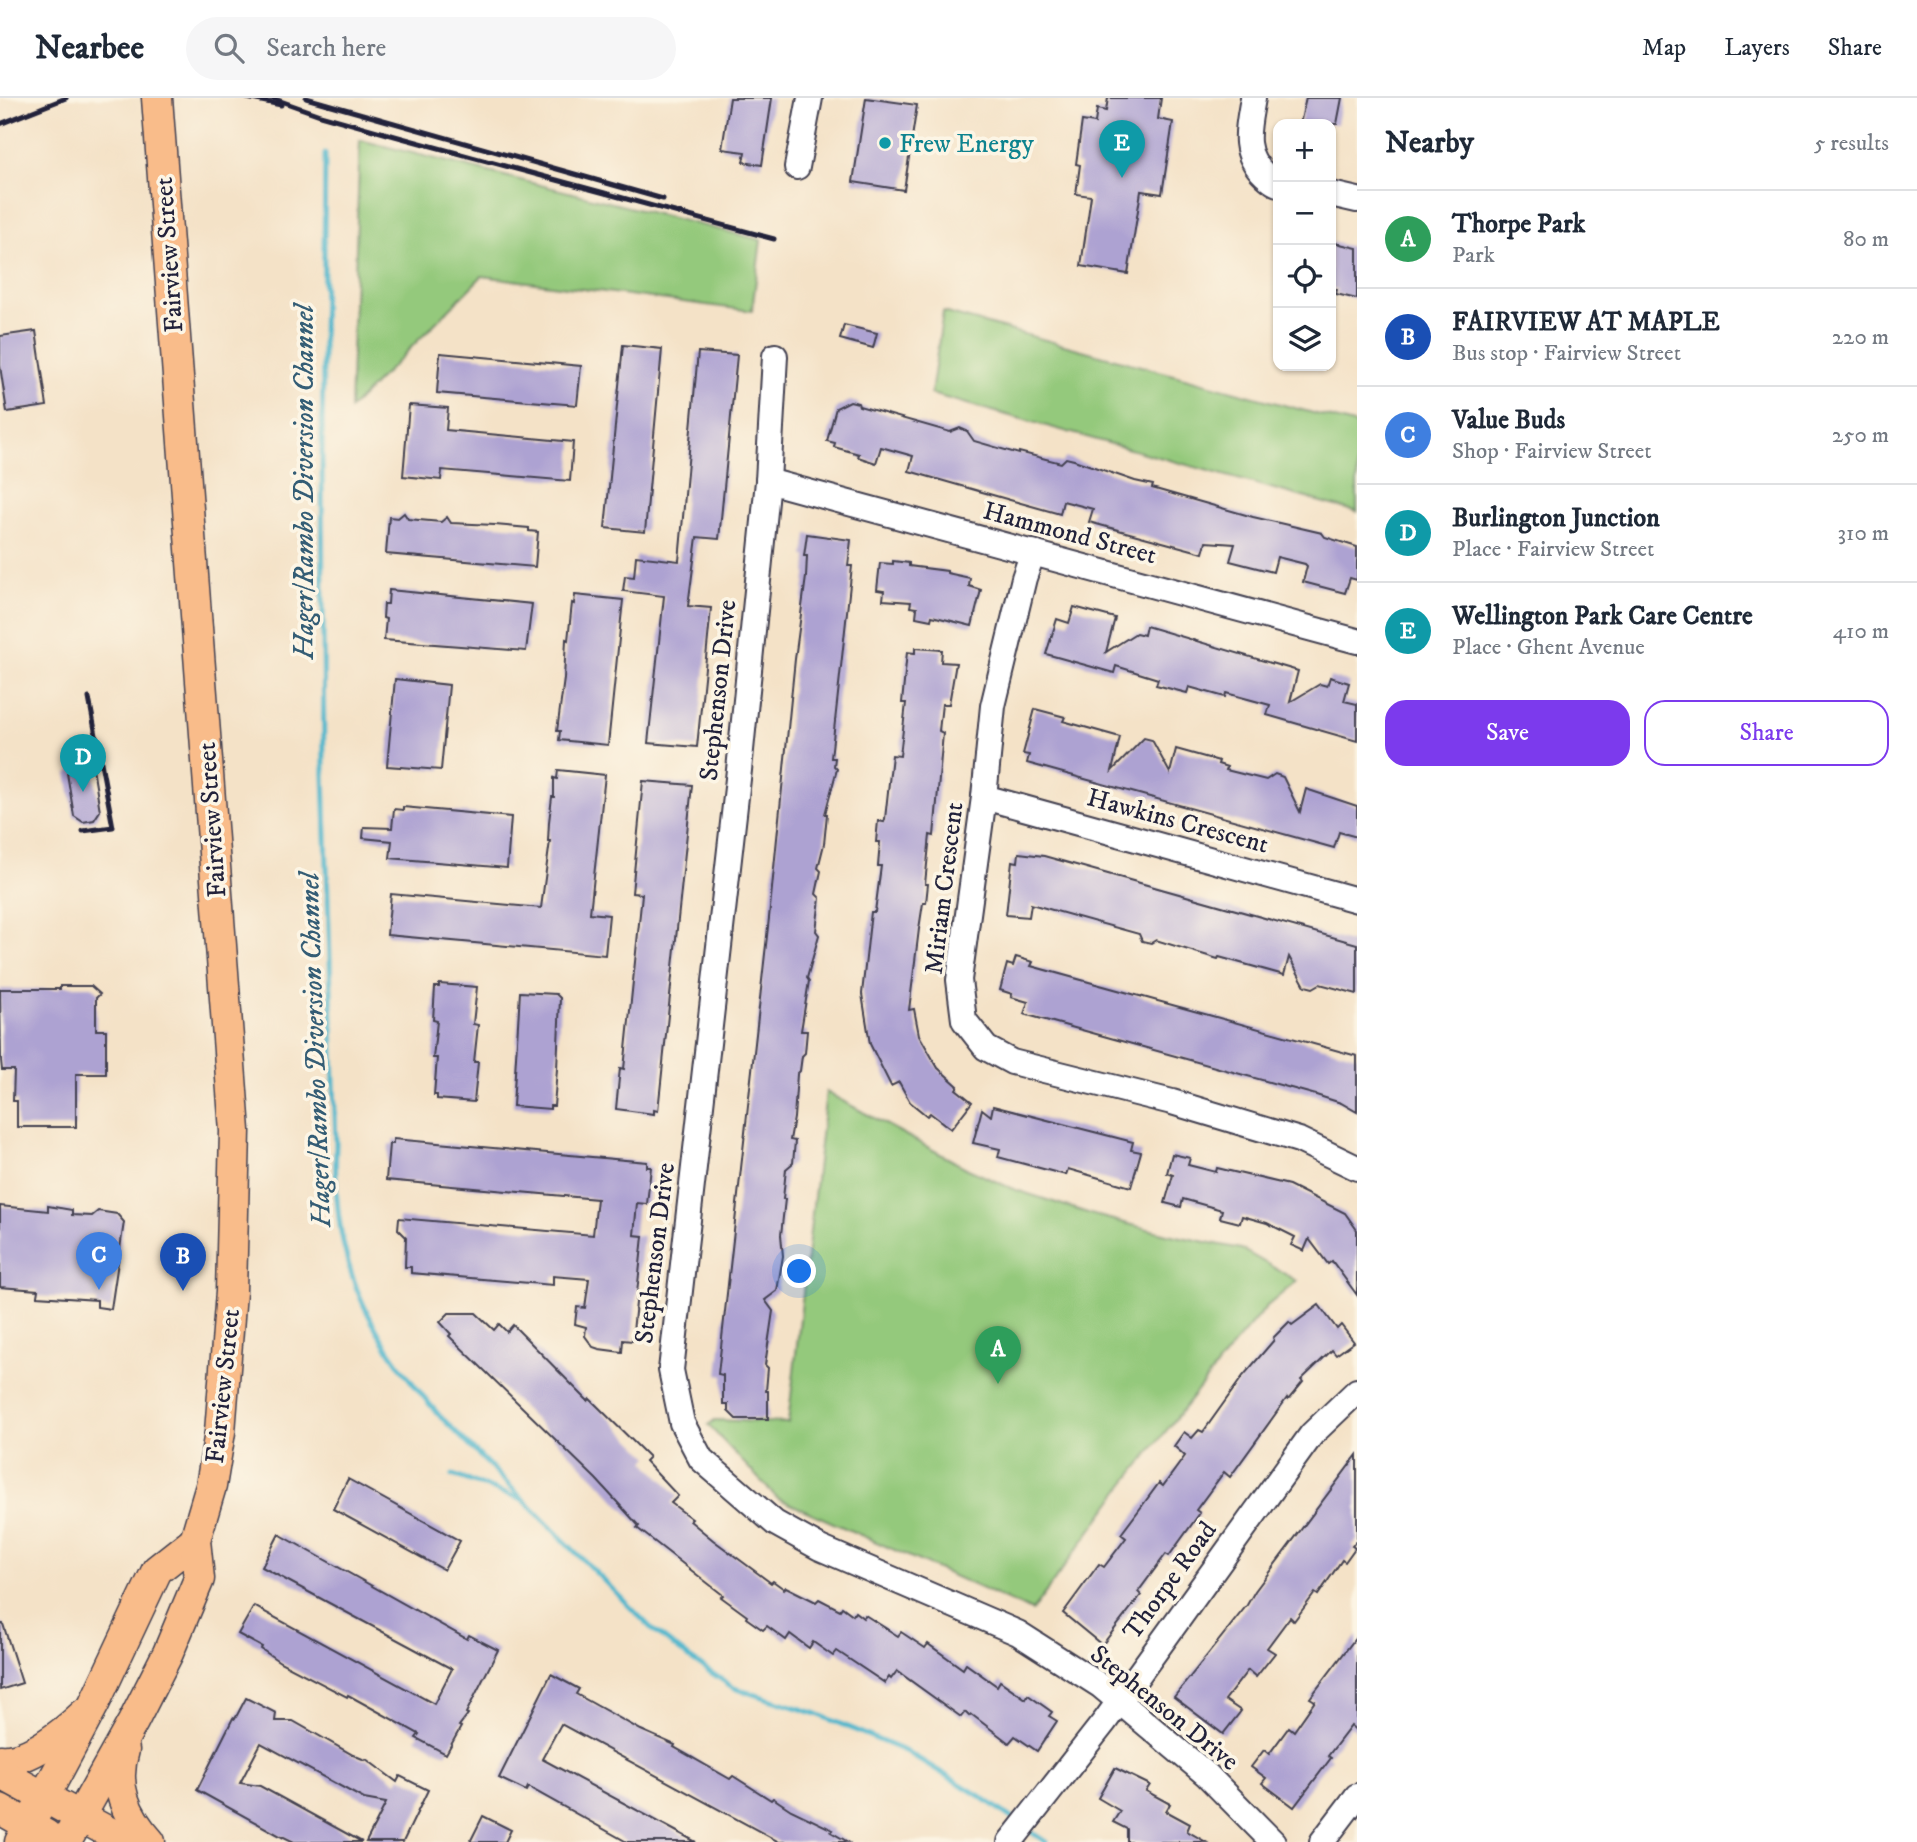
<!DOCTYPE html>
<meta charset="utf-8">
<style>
:root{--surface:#fff;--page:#f6f6f7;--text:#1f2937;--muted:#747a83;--line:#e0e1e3;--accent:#7c3aed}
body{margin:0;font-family:"IM FELL DW Pica",serif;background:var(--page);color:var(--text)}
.controls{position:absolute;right:21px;top:21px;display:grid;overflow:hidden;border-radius:14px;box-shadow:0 2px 5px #0004}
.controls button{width:63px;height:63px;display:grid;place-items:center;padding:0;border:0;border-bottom:2px solid var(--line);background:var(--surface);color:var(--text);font:35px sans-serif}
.you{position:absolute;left:800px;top:1174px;width:24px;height:24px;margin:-18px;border:5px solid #fff;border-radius:50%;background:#1a73e8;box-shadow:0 0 0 10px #1a73e833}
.badge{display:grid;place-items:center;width:46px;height:46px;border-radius:50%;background:var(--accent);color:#fff;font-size:23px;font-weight:700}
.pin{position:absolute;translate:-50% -58px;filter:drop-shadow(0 2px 4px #0008)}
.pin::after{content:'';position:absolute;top:37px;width:24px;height:21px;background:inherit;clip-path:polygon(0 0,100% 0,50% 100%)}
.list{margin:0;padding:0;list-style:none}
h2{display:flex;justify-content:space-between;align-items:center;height:91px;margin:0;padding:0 28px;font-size:30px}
h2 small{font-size:23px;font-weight:400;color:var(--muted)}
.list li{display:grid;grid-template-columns:46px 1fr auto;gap:21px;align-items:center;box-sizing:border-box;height:98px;padding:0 28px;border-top:2px solid var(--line)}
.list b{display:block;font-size:26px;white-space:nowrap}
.list p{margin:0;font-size:23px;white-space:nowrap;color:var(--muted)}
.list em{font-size:23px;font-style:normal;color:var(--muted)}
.actions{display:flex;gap:14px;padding:21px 28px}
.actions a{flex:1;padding:16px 0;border:2px solid var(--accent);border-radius:21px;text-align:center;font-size:24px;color:var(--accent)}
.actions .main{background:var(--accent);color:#fff}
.icon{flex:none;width:38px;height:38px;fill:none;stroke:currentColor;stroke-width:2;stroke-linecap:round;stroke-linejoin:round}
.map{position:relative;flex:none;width:1357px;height:1744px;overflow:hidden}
header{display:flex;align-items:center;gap:42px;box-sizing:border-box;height:98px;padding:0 35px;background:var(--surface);border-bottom:2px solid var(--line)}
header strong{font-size:33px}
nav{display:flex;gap:38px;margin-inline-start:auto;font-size:24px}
.search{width:490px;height:63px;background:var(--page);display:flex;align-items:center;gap:18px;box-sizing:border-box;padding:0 24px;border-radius:38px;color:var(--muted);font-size:26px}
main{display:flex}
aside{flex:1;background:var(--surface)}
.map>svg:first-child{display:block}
</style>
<header>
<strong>Nearbee</strong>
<div class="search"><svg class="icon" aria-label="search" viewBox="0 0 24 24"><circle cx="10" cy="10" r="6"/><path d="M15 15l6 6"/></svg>Search here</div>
<nav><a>Map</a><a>Layers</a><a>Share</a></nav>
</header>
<main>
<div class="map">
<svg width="1357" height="1744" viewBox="0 0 1357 1744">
<rect width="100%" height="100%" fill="#fcf5e5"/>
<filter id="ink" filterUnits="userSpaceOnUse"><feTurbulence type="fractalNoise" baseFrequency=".0143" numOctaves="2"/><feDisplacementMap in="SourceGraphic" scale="14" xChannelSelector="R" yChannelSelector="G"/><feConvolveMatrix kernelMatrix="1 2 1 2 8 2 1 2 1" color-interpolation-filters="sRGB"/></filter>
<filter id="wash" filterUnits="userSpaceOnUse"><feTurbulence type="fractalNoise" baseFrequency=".00686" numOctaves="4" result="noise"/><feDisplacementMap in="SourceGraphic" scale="28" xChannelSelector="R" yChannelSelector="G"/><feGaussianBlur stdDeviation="1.57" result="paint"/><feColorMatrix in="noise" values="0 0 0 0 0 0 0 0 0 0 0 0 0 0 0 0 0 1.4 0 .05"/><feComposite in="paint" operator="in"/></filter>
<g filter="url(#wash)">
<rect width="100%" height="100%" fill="#f4e2c7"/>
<g fill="#94c97b" stroke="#5b765b" stroke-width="2">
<polygon points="360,42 761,142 752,213 482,178 350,311"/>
<polygon points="943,214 1357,327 1357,414 931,296"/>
<polygon points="826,994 968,1071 1013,1091 1094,1117 1167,1136 1241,1151 1297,1183 1266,1209 1231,1250 1124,1387 1032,1513 777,1400 708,1327 715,1322 788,1325"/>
</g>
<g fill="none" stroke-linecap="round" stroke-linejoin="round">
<g stroke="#4eb6cc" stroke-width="5">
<path d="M325,56L322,356L324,676L336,1046C331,1162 364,1230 438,1316L653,1532L688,1559L734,1590L817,1616L909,1655L983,1700L1017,1724"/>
<polyline points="453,1377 523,1402"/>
<polyline points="1028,1732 1046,1744"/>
</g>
</g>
<g id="blocks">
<g fill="#ada2d2">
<polygon points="730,0 772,0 762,67 743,64 745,54 722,51"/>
<polygon points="866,0 917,7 904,92 853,84"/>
<polygon points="1108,0 1161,0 1158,21 1173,24 1162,96 1141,93 1128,176 1081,168 1091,98 1076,96 1080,67 1076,66 1082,23 1095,25 1097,11 1106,13"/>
<polygon points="1306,0 1342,0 1337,26 1300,26"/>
<polygon points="1331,144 1357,150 1357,201 1336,196 1337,191 1331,190"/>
<polygon points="844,227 877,235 873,250 840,241"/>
<polygon points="36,233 47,308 7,314 0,268 0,238"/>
<polygon points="623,247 662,251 645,434 605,430"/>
<polygon points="698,254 737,257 719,441 697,439 688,508 711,510 697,649 648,645 664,498 623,493 625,478 634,479 636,458 679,463"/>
<polygon points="440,255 581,268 577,307 437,295"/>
<polygon points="850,303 858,305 859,308 950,334 960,330 967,333 974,343 1019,356 1019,354 1061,365 1066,360 1074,362 1135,383 1153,387 1152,390 1253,419 1322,435 1325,439 1357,449 1357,482 1350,480 1345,495 1303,484 1307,468 1305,466 1277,459 1273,474 1230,463 1235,446 1206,444 1203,455 1089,424 1093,411 1063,403 1060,416 1010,402 909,373 913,358 881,349 876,365 858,359 859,356 834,349 835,345 827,343 836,310"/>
<polygon points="409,307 448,310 446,332 573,344 570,383 442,372 441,382 403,378"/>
<polygon points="404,415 408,421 441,424 447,419 451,425 495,427 529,430 529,433 538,434 535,469 386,456 389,419 398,420"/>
<polygon points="807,436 851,442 848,468 852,468 831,660 835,660 834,668 837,671 825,716 827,716 824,746 818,770 821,773 816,796 820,800 816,833 819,837 807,880 809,883 801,933 807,933 805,955 802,958 800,973 797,976 794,1020 790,1042 795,1043 793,1065 786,1071 783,1101 785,1101 781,1137 783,1158 777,1193 765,1202 773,1213 765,1267 768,1270 766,1293 768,1293 768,1321 736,1321 728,1313 728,1306 723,1306 723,1277 718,1276 769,820 795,561 806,479 807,458 804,458"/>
<polygon points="893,463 909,465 909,468 947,473 947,475 970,480 969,488 981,492 972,528 932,518 931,522 916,519 917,510 910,509 911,504 883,502 884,493 877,492 880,465 893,466"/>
<polygon points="389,492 532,506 526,553 384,542 386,521 383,520 384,506 388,506"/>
<polygon points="575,497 623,502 608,647 559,642 560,633 557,633 564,581 566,541 568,542 572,505 574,506"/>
<polygon points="1074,509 1115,520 1106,554 1136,535 1144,537 1146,528 1298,573 1290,604 1320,586 1327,588 1330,579 1349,585 1344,603 1357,606 1357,643 1267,617 1270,607 1226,595 1225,599 1189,589 1187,595 1156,587 1158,581 1116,568 1114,575 1046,556 1057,521 1069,525"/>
<polygon points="915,550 942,552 941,564 956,565 949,606 942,606 939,633 943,635 934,738 930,737 925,786 928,786 926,805 923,805 919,831 909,912 914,911 919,937 938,970 958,988 956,991 972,1004 951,1031 930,1015 927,1018 910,1004 899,984 891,988 870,946 862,896 871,814 875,814 881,768 878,768 880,744 876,744 878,723 884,724 885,721 892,657 900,658 906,605 902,605 907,554 915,555"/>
<polygon points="395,581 449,587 441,672 387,668"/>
<polygon points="1035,611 1065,619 1063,623 1120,639 1112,673 1144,640 1152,642 1170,675 1176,651 1219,663 1218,666 1227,669 1226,672 1266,682 1275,676 1283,679 1300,714 1306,691 1357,708 1357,739 1339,734 1334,750 1027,665 1029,657 1023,656"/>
<polygon points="86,661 88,671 93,670 100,713 94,722 83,724 74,718 67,675 71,674 69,664"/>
<polygon points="558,672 605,677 590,815 609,817 605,857 387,837 391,796 541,810 550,743 548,743 549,724 552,699 554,699 554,680 557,681"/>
<polygon points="643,683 692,687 658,1013 654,1012 654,1016 616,1011 620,970 624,971 642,796 632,795"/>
<polygon points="403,709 511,719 507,770 390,760 392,743 363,740 364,729 392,730 394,711 403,712"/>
<polygon points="1019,755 1044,758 1357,846 1357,896 1320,886 1313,890 1305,888 1289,859 1284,877 1219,859 1218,861 1156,842 1151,845 1142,843 1139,836 1031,806 1029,819 1006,817 1012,763 1018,764"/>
<polygon points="1016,859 1033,864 1031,868 1357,958 1357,1014 1341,1005 1316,997 1024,916 1028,904 1011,899 1012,896 1000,892 1007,866 1013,868"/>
<polygon points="439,886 477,889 473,926 478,927 474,964 478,964 474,1004 437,1001 437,997 434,997 437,960 433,960 437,923 433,922 435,889 439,889"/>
<polygon points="60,888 91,888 100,896 96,900 96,932 106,932 106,976 76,976 76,1029 17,1029 17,1003 13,1003 14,972 2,972 1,963 0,891 60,891"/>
<polygon points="520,894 556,896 560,900 557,971 554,1008 550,1008 550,1011 513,1008"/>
<polygon points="993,1008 1133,1044 1131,1052 1141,1054 1131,1089 1068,1071 1066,1077 998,1059 1000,1051 973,1045 982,1011 991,1018"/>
<polygon points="393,1041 647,1064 647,1069 651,1069 647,1106 637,1105 634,1137 643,1138 632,1243 623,1242 622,1254 599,1251 593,1249 585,1238 586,1229 575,1226 577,1209 585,1210 589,1181 553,1178 553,1187 411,1175 411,1169 405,1169 406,1139 398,1131 399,1120 593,1137 597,1101 386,1082 389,1046 393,1046"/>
<polygon points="1172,1056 1190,1060 1188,1067 1216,1074 1217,1070 1289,1087 1345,1115 1357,1132 1357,1197 1332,1163 1328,1166 1309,1141 1304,1153 1291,1147 1295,1139 1267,1125 1242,1118 1240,1125 1220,1120 1222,1112 1190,1103 1183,1101 1181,1109 1165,1105 1173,1077 1167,1075"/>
<polygon points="0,1108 48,1113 48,1108 72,1112 72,1117 92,1118 98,1113 117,1116 124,1124 111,1211 97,1209 97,1202 37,1198 38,1192 0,1189"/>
<polygon points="1319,1207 1337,1231 1341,1227 1354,1244 1336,1257 1332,1252 1301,1282 1303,1284 1288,1302 1287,1300 1230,1379 1224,1374 1196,1412 1200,1415 1169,1458 1166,1456 1138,1494 1141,1497 1102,1547 1063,1515 1099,1466 1104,1469 1126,1440 1121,1436 1139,1412 1159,1385 1163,1388 1185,1358 1174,1348 1184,1334 1192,1340 1199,1332 1203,1334 1243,1278 1274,1242 1273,1240 1289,1224 1292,1227"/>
<polygon points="449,1215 476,1215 494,1232 499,1226 507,1234 513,1227 588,1303 590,1301 649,1359 645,1363 678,1398 671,1405 692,1421 690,1423 713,1442 771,1485 773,1483 784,1491 786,1489 816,1504 819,1501 840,1512 842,1509 853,1517 855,1514 863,1520 865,1517 898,1538 901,1534 925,1550 928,1546 963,1571 966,1566 997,1588 1000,1583 1026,1601 1028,1597 1052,1614 1049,1618 1057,1623 1037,1653 1015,1638 1009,1645 971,1616 969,1618 965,1614 961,1619 897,1573 891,1581 889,1579 885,1585 837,1553 833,1558 813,1544 809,1550 790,1536 786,1542 767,1528 763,1532 746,1520 747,1518 721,1499 723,1497 637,1430 639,1428 596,1381 449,1238 451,1236 440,1224"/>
<polygon points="1357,1357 1357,1442 1352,1448 1355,1450 1345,1464 1342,1462 1318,1497 1315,1495 1294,1523 1290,1519 1267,1550 1275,1555 1256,1579 1248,1572 1225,1602 1241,1613 1223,1636 1174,1599 1247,1507 1255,1493"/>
<polygon points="348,1381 460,1443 444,1472 333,1411"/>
<polygon points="279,1436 467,1541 469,1537 498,1552 466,1615 468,1616 459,1628 461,1629 446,1656 416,1640 419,1636 348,1597 347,1599 280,1564 261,1551 262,1549 238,1536 254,1508 434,1606 452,1571 262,1469"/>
<polygon points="0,1526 3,1526 22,1585 0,1592"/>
<polygon points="1357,1538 1357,1633 1351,1628 1328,1658 1331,1660 1294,1709 1262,1685 1266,1680 1251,1669 1264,1652 1269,1656 1289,1629 1294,1633 1315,1603 1310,1600"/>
<polygon points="551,1576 579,1591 576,1596 641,1632 675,1647 674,1649 730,1681 733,1678 771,1702 773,1700 791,1712 833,1732 831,1734 848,1744 779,1744 561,1626 542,1661 696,1744 627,1744 528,1689 526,1693 499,1680"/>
<polygon points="246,1600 276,1615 275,1623 293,1623 353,1657 365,1662 366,1661 397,1684 400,1678 428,1692 403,1744 366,1744 386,1705 364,1701 261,1645 240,1685 260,1688 362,1744 294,1744 282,1738 282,1739 197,1692 233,1620 235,1621"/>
<polygon points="1115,1670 1150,1687 1146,1693 1170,1706 1166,1713 1190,1726 1187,1733 1206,1744 1127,1744 1127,1731 1113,1724 1120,1713 1098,1700"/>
<polygon points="483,1718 511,1732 505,1744 470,1744"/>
</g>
</g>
</g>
<g filter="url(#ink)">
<use href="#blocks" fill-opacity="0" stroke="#423f50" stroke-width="2"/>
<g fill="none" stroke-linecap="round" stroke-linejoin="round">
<defs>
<g id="minor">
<path d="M1253,0C1248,30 1240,54 1265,77C1270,81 1272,84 1278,86"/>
<polyline points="797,69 810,0"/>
<polyline points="1331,96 1357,102"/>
<polyline points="775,258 768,383 739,672 671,1272 682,1325 701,1361 775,1425 820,1450 1018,1535 1101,1588 1206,1676 1273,1744"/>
<polyline points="768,383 1357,543"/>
<polyline points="1033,454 1024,480 993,608 984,699 959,882 964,922 986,950 1012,964 1172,1004 1299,1042 1357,1070"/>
<polyline points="984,699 1357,802"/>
<polyline points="1010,1744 1105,1623 1312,1336 1357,1293"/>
<polyline points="1322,1744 1357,1698"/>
</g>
<g id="major">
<path d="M124,1652C113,1687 125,1717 150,1744"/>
<path d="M0,1662C27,1665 65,1634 84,1616"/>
<polyline points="0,1675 127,1744"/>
<polyline points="0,1711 46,1737"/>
<polyline points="20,1744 94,1606 157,1472 195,1442"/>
<polyline points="66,1744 133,1624 168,1555 199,1481 195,1442 211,1388 220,1334 231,1194 235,1033 157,0"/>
</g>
</defs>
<use href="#minor" stroke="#423f50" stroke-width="28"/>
<use href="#major" stroke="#423f50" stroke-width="33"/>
<use href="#minor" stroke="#fff" stroke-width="24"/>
<use href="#major" stroke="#f9bc8a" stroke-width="30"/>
<g stroke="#22223b" stroke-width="5">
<polyline points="247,0 281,7"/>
<polyline points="272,0 320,17 402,40 774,141"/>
<polyline points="306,0 663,101"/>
<polyline points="0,26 66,0"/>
<polyline points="83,733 113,729 89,600"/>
</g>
</g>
</g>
<circle fill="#0f9aa8" stroke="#fcf5e5" stroke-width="2.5" cx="885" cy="45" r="7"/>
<g text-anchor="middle" stroke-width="7" stroke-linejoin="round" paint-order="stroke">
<g font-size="26" fill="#0d838f" stroke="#fcf5e5" text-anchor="start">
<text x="899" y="54">Frew Energy</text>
</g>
<g font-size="26" fill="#22223b" stroke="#fcf5e5">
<text transform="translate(168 157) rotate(-94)" y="9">Fairview Street</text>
<text transform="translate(1070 434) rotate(15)" y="9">Hammond Street</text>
<text transform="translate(717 592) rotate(-84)" y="9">Stephenson Drive</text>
<text transform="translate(211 722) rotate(-94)" y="9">Fairview Street</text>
<text transform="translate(1178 722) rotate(15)" y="9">Hawkins Crescent</text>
<text transform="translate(943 790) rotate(-83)" y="9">Miriam Crescent</text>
<text transform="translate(654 1155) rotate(-83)" y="9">Stephenson Drive</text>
<text transform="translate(222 1288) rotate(-84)" y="9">Fairview Street</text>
<text transform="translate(1169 1482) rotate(-54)" y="9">Thorpe Road</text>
<text transform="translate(1165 1609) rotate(39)" y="9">Stephenson Drive</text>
</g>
<g font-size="28" font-style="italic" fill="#345d75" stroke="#fcf5e5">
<text transform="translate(303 384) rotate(-90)" y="10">Hager/Rambo Diversion Channel</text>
<text transform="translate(314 952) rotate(-92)" y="10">Hager/Rambo Diversion Channel</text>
</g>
</g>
</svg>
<div class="controls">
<button>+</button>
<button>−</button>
<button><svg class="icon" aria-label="locate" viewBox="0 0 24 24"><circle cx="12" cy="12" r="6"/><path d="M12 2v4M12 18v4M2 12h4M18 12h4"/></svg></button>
<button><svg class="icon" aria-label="layers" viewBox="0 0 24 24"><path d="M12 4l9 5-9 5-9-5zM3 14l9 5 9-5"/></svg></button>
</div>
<div class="you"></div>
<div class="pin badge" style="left:998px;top:1286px;background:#2e9e5b">A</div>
<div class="pin badge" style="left:183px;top:1193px;background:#1a4fb4">B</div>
<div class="pin badge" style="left:99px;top:1192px;background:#3f7fe0">C</div>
<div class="pin badge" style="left:83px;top:694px;background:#0f9aa8">D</div>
<div class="pin badge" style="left:1122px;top:80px;background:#0f9aa8">E</div>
</div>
<aside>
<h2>Nearby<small>5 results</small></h2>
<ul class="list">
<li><span class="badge" style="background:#2e9e5b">A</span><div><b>Thorpe Park</b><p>Park</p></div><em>80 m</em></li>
<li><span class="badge" style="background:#1a4fb4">B</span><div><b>FAIRVIEW AT MAPLE</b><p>Bus stop · Fairview Street</p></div><em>220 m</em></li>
<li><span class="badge" style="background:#3f7fe0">C</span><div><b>Value Buds</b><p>Shop · Fairview Street</p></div><em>250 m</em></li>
<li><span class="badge" style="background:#0f9aa8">D</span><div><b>Burlington Junction</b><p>Place · Fairview Street</p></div><em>310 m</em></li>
<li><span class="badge" style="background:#0f9aa8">E</span><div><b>Wellington Park Care Centre</b><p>Place · Ghent Avenue</p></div><em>410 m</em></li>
</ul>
<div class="actions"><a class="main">Save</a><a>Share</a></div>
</aside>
</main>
